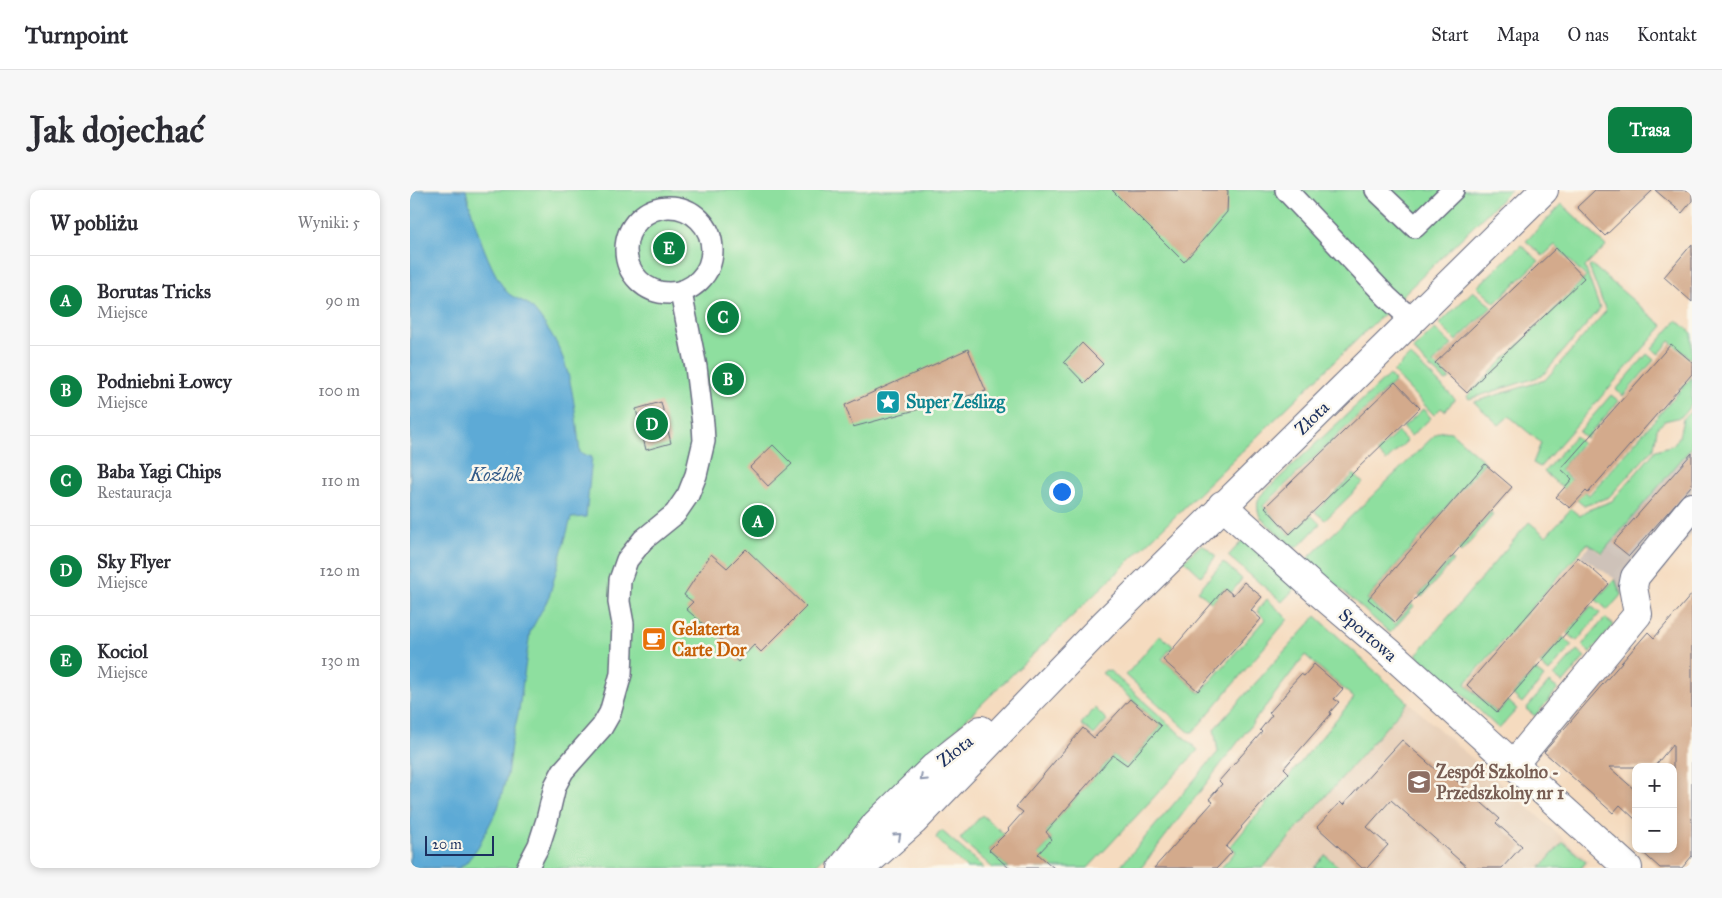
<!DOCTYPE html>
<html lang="pl">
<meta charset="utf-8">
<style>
:root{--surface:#fff;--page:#f7f7f7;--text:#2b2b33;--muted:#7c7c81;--line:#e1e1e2;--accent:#0b8043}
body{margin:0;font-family:"IM FELL Great Primer",serif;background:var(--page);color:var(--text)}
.controls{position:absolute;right:15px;bottom:15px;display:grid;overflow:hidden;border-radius:10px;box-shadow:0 2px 8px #0003}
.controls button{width:45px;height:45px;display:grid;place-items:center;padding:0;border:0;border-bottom:1px solid var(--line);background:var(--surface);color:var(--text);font:25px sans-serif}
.scale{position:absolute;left:15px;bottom:12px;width:69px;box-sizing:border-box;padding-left:5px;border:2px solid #1b2f5e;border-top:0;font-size:14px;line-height:18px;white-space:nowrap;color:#1b2f5e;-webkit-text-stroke:4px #fbf7ec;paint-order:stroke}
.you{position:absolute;left:651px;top:301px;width:18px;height:18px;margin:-12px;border:4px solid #fff;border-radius:50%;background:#1a73e8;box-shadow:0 0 0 8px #1a73e833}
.badge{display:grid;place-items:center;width:32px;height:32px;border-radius:50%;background:var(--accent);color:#fff;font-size:16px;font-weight:700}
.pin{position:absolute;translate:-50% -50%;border:2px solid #fff;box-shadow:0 1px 5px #0006}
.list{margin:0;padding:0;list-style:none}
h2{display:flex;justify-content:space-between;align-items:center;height:65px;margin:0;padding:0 20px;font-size:21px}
h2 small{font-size:16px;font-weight:400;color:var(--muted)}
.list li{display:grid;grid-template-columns:32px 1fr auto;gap:15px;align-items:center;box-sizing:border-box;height:90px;padding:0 20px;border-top:1px solid var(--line)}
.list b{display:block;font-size:19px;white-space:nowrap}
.list p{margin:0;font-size:16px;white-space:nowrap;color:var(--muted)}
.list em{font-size:16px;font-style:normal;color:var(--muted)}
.map{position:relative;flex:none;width:1282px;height:678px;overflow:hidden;border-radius:10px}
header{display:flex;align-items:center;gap:30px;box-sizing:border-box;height:70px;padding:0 25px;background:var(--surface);border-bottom:1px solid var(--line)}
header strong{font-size:24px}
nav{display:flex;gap:28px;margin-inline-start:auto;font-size:18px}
.intro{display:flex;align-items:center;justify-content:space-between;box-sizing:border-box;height:120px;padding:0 30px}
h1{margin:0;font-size:35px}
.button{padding:12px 22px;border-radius:10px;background:var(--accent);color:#fff;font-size:18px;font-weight:700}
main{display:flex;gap:30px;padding:0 30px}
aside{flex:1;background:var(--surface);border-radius:10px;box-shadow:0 2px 8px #0003}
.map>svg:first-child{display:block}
</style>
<header>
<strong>Turnpoint</strong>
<nav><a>Start</a><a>Mapa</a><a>O nas</a><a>Kontakt</a></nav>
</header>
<div class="intro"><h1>Jak dojechać</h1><a class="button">Trasa</a></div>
<main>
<aside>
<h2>W pobliżu<small>Wyniki: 5</small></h2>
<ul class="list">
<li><span class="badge">A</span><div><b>Borutas Tricks</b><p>Miejsce</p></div><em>90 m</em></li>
<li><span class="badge">B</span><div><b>Podniebni Łowcy</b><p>Miejsce</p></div><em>100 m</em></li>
<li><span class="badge">C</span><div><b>Baba Yagi Chips</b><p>Restauracja</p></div><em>110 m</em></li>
<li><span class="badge">D</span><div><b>Sky Flyer</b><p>Miejsce</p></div><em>120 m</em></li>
<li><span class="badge">E</span><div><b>Kociol</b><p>Miejsce</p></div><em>130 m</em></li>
</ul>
</aside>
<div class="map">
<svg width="1282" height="678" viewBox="0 0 1282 678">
<rect width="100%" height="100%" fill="#fbf7ec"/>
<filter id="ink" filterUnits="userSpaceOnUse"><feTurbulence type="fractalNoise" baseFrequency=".02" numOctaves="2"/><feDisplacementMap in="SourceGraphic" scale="10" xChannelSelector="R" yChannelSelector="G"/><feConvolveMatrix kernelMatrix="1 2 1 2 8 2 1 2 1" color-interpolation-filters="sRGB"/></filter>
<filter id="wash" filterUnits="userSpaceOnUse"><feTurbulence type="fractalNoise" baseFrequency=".0096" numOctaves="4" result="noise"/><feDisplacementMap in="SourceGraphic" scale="20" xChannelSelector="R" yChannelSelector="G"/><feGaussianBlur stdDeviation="1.12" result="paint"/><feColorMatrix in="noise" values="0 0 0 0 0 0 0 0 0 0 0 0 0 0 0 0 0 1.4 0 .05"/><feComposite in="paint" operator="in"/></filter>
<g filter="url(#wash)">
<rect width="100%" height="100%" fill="#f5dbbf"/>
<polygon fill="#e7cfb8" points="998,512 1179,671 1173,678 853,678"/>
<polygon fill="#cec2b9" points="1282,258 1282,343 1249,385 1211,405 1205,389 1171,366 1180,355 1191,364"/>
<g fill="#8edf9f" stroke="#54877e">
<polygon points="0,0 1101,0 403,678 0,678"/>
<polygon points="1152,14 1196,56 1175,77 1190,119 1132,186 1059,209 1057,206 1176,87 1145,55 1133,66 1116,51"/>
<polygon points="1111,55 1129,71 1085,113 1067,97"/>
<polygon points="1182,75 1253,136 1130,277 1123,273 1131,253 1099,226 1089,235 1064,212 1135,190 1196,121 1179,77"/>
<polygon points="1063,101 1082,117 1046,151 1029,134"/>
<polygon points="1267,130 1282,143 1282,170 1260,151 1249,164 1242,159"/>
<polygon points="1025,139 1042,155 1023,173 1040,189 1036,191 1018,176 1003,159"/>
<polygon points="1237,164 1244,170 1213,206 1206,200"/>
<polygon points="1000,165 1045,209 1035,221 1031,218 1024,225 983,182"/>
<path d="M979,185L985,191L853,316L880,345L901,325L910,334L888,357H882L850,327C847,318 846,313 851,305Z"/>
<polygon points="1282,187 1282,214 1271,227 1254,231 1247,239 1244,258 1199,307 1174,316 1134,282 1165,246 1172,253 1150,280 1179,305"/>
<polygon points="1201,205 1209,211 1176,248 1169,242"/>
<polygon points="1013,219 1021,228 1001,246 993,237"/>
<polygon points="1282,220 1282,257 1192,363 1178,353 1055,494 1087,523 1098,511 1107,519 1089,539 1029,482 1006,465 1119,332 1136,346 1161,319 1170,326 1178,320 1202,311 1246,260 1263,255 1269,247 1273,229"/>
<polygon points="1033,241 1041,242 1075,272 957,409 985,434 1002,414 1004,416 980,443 897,369 1027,243"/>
<polygon points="988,242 997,251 976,271 967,262"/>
<polygon points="944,284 953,293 915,330 905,322"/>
<polygon points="1081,322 1083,325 1051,363 1048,360"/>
<polygon points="833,350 886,397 872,412 818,366"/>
<polygon points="792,354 806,366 791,386 774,370"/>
<polygon points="1041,369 1043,371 1012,407 1009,405"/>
<polygon points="813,372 832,389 821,403 815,398 802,413 788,401"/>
<polygon points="1205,389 1211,405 1198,420 1186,410"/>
<polygon points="857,409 878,429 783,542 779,542 716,485 750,445 763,456 752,469 790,503 855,429 847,421"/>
<polygon points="1181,416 1190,423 1167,451 1157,443"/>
<polygon points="906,426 998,512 853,678 811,678 826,661 820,657 944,508 895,465 731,678 709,678 808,562 804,539"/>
<polygon points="1195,428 1204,435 1180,463 1172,455"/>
<polygon points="1153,447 1162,455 1139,482 1130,474"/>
<polygon points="1167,460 1175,467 1153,493 1144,486"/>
<polygon points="696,480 700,481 788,560 678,678 626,678 628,664 642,649 636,642 703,565 717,575 751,536 692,483"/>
<polygon points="1125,480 1134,487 1112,513 1103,505"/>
<polygon points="1139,492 1148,499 1125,526 1116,519"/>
<polygon points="685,518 697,530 684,545 671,534"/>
<polygon points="572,625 594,644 579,660 599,678 583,678 550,649"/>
<polygon points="532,641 574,678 556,678 526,648 528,644"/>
<polygon points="1153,652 1176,672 1171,678 1130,678"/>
<polygon points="915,665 930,678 904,678"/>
</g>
<path fill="#5daad6" stroke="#3c6c9a" d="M0,0H56C62,27 79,81 97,102C102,108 113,110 119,115C126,121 133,132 138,139C163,175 165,222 170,263L182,267L176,327L161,328L139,407L120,442L109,520L101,555L97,585L88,618L68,657L56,673L49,678H0Z"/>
<g id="blocks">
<g fill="#d3aa8c">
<polygon points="702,0 818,0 817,22 774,72"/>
<polygon points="1185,0 1243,0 1195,46 1167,17"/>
<polygon points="1245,0 1282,0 1282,11 1272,23"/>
<circle cx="259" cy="58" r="15"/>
<polygon points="1282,54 1282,112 1254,87"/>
<polygon points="1146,58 1174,88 1073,184 1074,185 1057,203 1025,173"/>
<polygon points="672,153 693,174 674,193 654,172"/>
<polygon points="1261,154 1282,172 1282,184 1178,303 1176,301 1160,318 1146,307 1162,289 1151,279"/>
<polygon points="558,159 576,201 443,237 435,215"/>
<polygon points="314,173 326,175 332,180 334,187 332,195 327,200 320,202 313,201 307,196 305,189 307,182"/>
<polygon points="985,192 1010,218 880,344 855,317"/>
<polygon points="251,212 261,253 236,260 226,219"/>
<polygon points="363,255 382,274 358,296 340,277"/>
<polygon points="1282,263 1282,295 1219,366 1203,353"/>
<polygon points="1075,274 1102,297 985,432 958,409"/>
<polygon points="336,359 396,417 351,462 344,455 328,472 312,457 316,454 276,419 283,412 274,405 301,364 317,378"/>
<polygon points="1168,367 1199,394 1087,522 1057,495"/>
<polygon points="834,392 852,407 841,420 851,429 788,501 753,470 815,398 823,405"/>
<polygon points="1282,404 1282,666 1272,678 1250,678 1229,659 1263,659 1263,554 1244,577 1199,577 1226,601 1226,630 1210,615 1203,623 1134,562 1238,442 1244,448"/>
<polygon points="904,474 933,499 924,509 929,512 920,522 921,524 874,578 879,583 831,637 832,638 816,657 822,662 807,678 744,678 803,612 799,609 812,594 809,591 852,542 850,540 862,525 859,523 880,499 879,497 891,484 894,486"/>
<polygon points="720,509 751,536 717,575 703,565 636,642 642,649 628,664 644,678 599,678 579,660 599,640 598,639 613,622 606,617 673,538 684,548"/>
<polygon points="992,550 1025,579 1029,575 1090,629 1086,633 1112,656 1092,678 1058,678 981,610 957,637 978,655 957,678 952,678 907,637 930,612 933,615"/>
</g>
</g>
</g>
<g filter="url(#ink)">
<use href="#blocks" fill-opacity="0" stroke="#676b80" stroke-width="1"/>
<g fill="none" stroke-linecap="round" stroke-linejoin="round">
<defs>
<g id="pedestrian">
<polyline points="876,0 977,107 1002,130"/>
<polyline points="966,0 1005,37 1043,0"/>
<circle cx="259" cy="60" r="43"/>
<polyline points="117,678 129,655 137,630 145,596 153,581 192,537 200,523 211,484 213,434 209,412 210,390 217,370 233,350 265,324 278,305 286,285 294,251 293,234 286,177 271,103"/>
</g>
<g id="minor">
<polyline points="812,315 911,404 979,462 1218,678"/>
<polyline points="1103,575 1228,424 1223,397 1225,387 1282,317"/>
</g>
<g id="tertiary">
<polyline points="432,678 466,634 524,577 571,540"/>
<polyline points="451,678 504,631 694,434 1134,0"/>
</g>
</defs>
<use href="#pedestrian" stroke="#676b80" stroke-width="24"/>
<use href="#minor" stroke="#676b80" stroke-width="30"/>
<use href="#tertiary" stroke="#676b80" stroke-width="30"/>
<use href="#pedestrian" stroke="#fff" stroke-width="21"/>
<use href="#minor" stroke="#fff" stroke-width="28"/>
<use href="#tertiary" stroke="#fff" stroke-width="28"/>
</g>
<defs><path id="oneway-chevron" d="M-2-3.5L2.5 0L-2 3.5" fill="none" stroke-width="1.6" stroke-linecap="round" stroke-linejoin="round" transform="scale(1.25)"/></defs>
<g stroke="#8d97ae">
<use href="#oneway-chevron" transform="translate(513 588) rotate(136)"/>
<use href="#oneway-chevron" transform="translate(488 646) rotate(-42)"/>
</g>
</g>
<defs>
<symbol id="sight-square" viewBox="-11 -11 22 22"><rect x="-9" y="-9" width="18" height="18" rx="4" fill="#0f9aa8" stroke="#fbf7ec"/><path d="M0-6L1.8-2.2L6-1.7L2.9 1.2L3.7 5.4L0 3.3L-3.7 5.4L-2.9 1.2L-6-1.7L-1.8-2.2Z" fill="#fff"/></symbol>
<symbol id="cafe-square" viewBox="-11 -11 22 22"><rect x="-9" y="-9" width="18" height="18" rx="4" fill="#e8710a" stroke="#fbf7ec"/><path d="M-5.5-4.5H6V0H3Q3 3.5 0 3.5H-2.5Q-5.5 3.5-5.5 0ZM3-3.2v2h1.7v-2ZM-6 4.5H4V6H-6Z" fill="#fff"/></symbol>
<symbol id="school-square" viewBox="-11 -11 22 22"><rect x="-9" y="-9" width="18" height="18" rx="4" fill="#8d6e63" stroke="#fbf7ec"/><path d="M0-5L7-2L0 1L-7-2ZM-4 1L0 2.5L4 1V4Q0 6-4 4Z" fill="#fff"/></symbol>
</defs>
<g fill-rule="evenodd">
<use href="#sight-square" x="464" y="198" width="28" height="28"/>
<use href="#cafe-square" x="230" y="435" width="28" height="28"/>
<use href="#school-square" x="995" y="578" width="28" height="28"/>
</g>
<g text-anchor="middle" stroke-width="5" stroke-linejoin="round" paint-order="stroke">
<g font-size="18" font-weight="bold" fill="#0d838f" stroke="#fbf7ec" text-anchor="start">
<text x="496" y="218">Super Ześlizg</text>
</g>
<g font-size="18" fill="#1b2f5e" stroke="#fbf7ec">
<text transform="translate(902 228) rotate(-44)" y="6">Złota</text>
<text transform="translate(958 445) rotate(41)" y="6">Sportowa</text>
<text transform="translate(545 561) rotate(-38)" y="6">Złota</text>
</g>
<g font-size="18" font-weight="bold" fill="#c56008" stroke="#fbf7ec" text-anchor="start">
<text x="262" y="445">Gelaterta<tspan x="262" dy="21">Carte Dor</tspan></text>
</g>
<g font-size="18" font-weight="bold" fill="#785e54" stroke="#fbf7ec" text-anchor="start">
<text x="1026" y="588">Zespół Szkolno -<tspan x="1026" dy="21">Przedszkolny nr 1</tspan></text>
</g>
<g font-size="19" font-style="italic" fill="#325a88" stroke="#fbf7ec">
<text x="86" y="291">Koźlok</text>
</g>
</g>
</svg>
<div class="controls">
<button>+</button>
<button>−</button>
</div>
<div class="scale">20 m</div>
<div class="you"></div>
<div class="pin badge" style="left:348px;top:331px">A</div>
<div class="pin badge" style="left:318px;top:189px">B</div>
<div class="pin badge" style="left:313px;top:127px">C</div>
<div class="pin badge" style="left:242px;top:234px">D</div>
<div class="pin badge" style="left:259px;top:58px">E</div>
</div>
</main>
